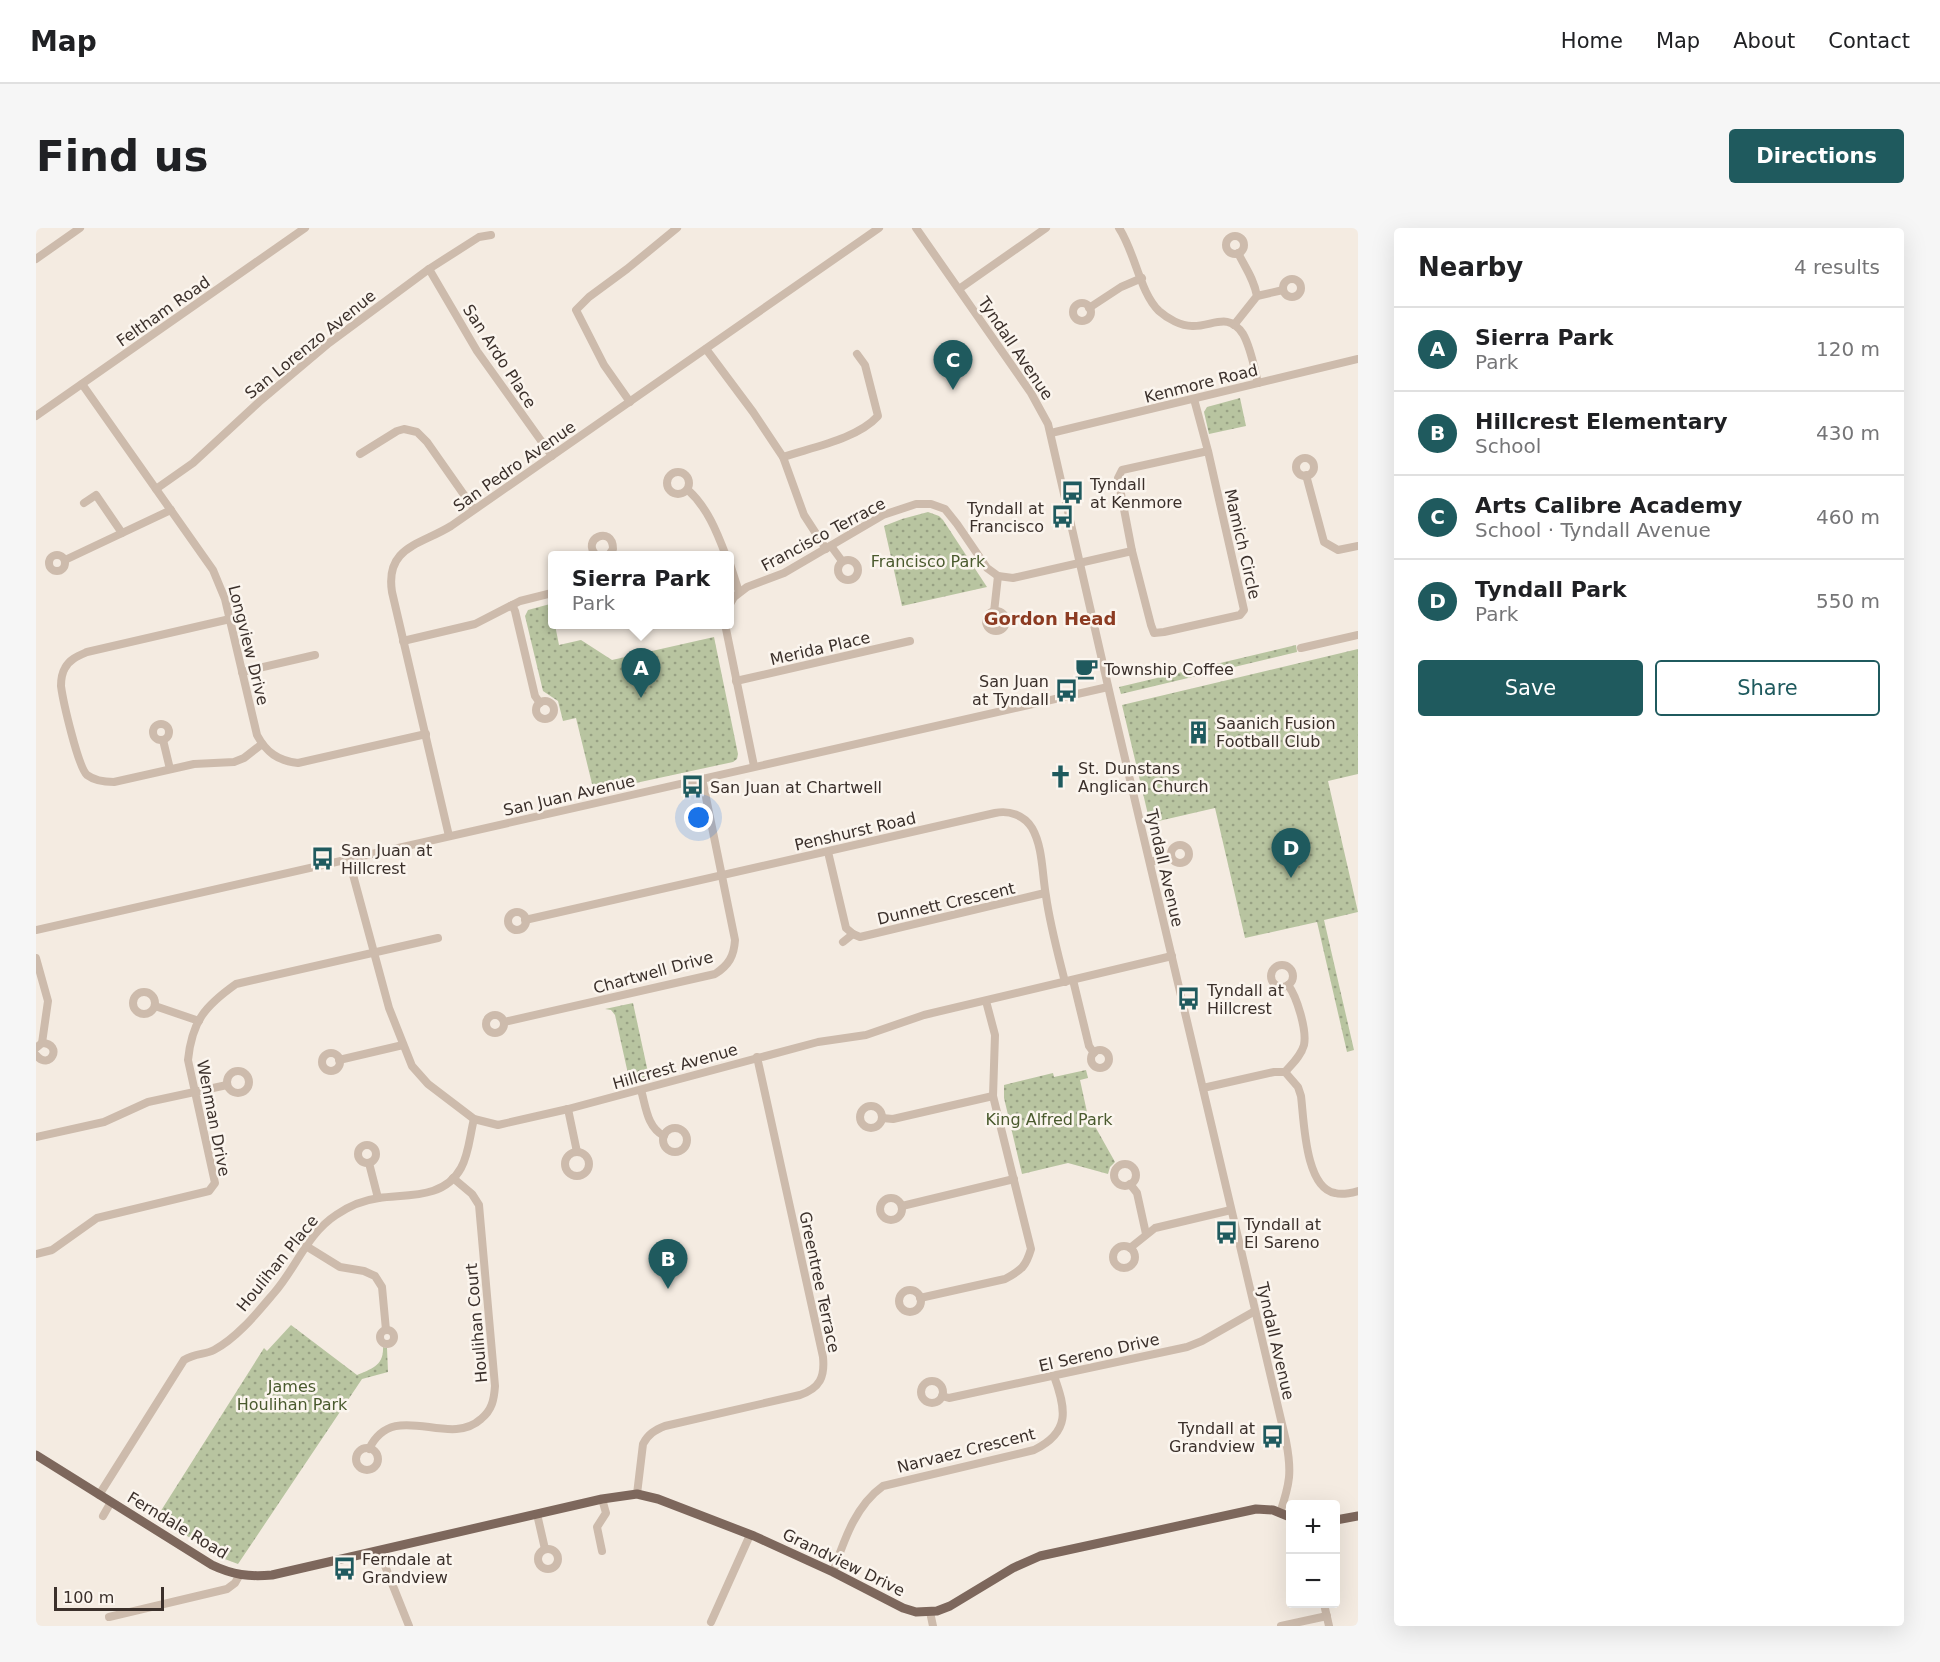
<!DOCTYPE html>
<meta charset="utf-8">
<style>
:root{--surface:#fff;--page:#f6f6f6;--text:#202124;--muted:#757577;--line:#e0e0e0;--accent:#1f5a5e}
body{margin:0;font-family:"DejaVu Sans",sans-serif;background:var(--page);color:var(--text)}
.controls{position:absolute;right:18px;bottom:18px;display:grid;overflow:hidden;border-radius:6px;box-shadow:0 6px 24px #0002}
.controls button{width:54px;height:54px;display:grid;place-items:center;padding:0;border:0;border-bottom:2px solid var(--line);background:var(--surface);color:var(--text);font:30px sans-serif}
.scale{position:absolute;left:18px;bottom:15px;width:110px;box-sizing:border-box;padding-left:6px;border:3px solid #3b302b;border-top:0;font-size:16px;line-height:21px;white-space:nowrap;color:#3b302b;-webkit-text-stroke:4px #fbf5ee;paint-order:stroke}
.you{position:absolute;left:663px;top:590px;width:21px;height:21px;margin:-15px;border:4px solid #fff;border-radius:50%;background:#1a73e8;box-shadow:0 0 0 9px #1a73e833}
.badge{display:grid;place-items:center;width:39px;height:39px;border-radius:50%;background:var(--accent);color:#fff;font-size:20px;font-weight:700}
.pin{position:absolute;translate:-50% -50px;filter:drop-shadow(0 2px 3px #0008)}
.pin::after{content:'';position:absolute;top:32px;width:21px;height:18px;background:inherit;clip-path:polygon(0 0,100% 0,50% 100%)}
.popup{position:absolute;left:512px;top:323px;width:186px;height:78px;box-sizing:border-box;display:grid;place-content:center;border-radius:6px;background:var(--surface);filter:drop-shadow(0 2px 4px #0005);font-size:20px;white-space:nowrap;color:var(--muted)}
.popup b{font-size:22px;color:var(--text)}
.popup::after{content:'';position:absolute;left:50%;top:100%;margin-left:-12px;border:12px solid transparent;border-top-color:var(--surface)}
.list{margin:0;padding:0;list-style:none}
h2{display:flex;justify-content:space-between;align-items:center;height:78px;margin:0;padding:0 24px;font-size:26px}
h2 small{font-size:20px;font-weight:400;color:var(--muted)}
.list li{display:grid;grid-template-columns:39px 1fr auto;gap:18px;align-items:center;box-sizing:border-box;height:84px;padding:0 24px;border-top:2px solid var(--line)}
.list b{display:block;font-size:22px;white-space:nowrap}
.list p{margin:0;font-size:20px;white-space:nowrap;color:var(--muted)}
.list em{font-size:20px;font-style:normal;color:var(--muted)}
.actions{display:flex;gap:12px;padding:18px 24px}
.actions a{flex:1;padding:14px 0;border:2px solid var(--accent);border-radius:6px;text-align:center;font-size:21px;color:var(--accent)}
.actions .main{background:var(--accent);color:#fff}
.map{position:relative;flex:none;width:1322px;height:1398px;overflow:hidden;border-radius:6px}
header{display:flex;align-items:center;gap:36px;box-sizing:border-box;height:84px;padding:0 30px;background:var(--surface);border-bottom:2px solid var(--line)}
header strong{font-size:28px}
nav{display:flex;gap:33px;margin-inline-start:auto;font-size:21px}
.intro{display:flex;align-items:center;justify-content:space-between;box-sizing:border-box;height:144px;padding:0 36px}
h1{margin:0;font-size:42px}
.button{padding:15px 27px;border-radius:6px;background:var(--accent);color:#fff;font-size:21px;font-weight:700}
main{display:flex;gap:36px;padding:0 36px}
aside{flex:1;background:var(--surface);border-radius:6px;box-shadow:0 6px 24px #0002}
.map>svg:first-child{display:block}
</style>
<header>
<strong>Map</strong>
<nav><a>Home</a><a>Map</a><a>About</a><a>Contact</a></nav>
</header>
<div class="intro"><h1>Find us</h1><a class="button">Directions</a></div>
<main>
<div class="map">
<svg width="1322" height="1398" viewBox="0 0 1322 1398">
<defs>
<pattern id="park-dots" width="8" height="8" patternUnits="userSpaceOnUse" patternTransform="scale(1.5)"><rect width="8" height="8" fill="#b8c4a0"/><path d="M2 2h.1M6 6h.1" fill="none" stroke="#97a083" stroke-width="1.8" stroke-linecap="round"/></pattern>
</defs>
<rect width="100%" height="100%" fill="#f4ebe1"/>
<g fill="url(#park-dots)">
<polygon points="1204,170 1210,198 1173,206 1168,184 1171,179"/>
<polygon points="892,284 903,288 907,292 951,359 866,378 848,298 866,291"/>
<polygon points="514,376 516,396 519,397 523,417 545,412 576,432 678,409 702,526 701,531 697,534 558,564 540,490 527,493 522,473 507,463 489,388 492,382"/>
<polygon points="1260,417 1261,424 1085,466 1083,459"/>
<polygon points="1322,421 1322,546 1292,553 1322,684 1288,692 1318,822 1311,824 1281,694 1209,710 1179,580 1114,595 1086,477"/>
<polygon points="597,775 613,849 594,855 579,787 575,782 569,781"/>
<polygon points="1050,842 1052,850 1044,852 1051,884 1079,934 1074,939 1072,946 1032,935 986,946 968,870 968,857 1017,845 1018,849"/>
<path d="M255,1097L321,1147C335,1141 348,1138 347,1119L351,1120L352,1144L326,1151L202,1336L186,1330L121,1289L228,1120L231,1123Z"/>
</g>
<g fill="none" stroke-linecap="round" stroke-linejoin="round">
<g stroke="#cdbbac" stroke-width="8">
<path d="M880,0L995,165L1012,196L1075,471L1250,1213C1256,1244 1254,1255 1244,1285"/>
<path d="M1083,0C1099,24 1104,65 1123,83C1132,91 1145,98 1156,98C1176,99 1192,83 1207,106C1215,120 1218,139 1222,155"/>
<circle cx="1199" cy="17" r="9"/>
<polyline points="0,31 44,0"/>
<polyline points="393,41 441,123 516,228"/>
<circle cx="1256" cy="60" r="9"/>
<polyline points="923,61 1010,0"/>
<polyline points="1221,68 1247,62"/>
<circle cx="1046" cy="84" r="9"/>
<polyline points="1053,80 1085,59 1106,50"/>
<path d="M1198,97L1221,68C1218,51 1209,39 1202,25"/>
<polyline points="670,121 717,184 747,229 768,287 790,321"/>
<path d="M46,156L177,342L189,371L221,507C230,524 242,533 262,535L390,506"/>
<polyline points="1158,171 1172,223 1208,382 1204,387 1128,404 1118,405 1115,397 1096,323 1082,250 1086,242 1172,223"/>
<polyline points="594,174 568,137 540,82 553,69 591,41 641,0"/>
<polyline points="0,188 269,0"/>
<polyline points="1015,205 1322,131"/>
<polyline points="324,226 361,203 368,201 381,204 391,214 438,281"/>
<path d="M747,229C777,219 821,211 842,188L829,137L821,126"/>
<circle cx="1269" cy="239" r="9"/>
<circle cx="642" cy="255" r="11"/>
<polyline points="1270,247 1288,314 1302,322 1322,318"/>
<polyline points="120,261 157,235 223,174 293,115 393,41 443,9 455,7"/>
<path d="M652,262C671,279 681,304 690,328"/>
<polyline points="48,275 60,267 86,305"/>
<polyline points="795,318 806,333"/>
<circle cx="21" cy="335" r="8"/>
<path d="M561,328C543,311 577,296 577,321L572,328"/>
<circle cx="812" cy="342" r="10"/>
<polyline points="29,332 135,282"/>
<polyline points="694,336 703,364"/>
<polyline points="694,376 698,369 711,359 748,345 847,287 880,276 895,276 909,281 921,296 951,340 962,348 977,350 1096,323"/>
<polyline points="476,377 479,383 499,468 504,475"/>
<circle cx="960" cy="393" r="10"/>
<polyline points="958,384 962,348"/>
<path d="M194,391L51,424C42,428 34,431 29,440C26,445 25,453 25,458C27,473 42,539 51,547C59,553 68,554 78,554L158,536L198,534L208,530L226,516"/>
<polyline points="689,396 718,538"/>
<polyline points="367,413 439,396 484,373 516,365"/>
<polyline points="1265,420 1322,407"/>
<polyline points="206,444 279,427"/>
<polyline points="700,453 874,413"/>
<circle cx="509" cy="482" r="9"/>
<circle cx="125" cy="504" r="8"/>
<polyline points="127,512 134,541"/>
<path d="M413,608L356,364C349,319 384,317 415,298L843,0"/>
<circle cx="1144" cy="626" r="9"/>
<polyline points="792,624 810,700 817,706 824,709 1009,665"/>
<polyline points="313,632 353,780 376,838 392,856 438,891 462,897 532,881 782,814 830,807 888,787 1136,728"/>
<polyline points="1114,634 1135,629"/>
<circle cx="481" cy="693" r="9"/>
<path d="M489,692L959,585C973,582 988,587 996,600C1007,619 1006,646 1010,668C1014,697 1022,726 1029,754"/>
<polyline points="0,702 1072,459"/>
<polyline points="807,714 817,706"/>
<polyline points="0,730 12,773 6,815"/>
<circle cx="1246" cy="748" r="11"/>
<polyline points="1037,752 1053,818 1058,825"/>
<circle cx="108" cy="775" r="11"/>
<polyline points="119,778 163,793"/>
<circle cx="459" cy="796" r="9"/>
<path d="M468,794L679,746C693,737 698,728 699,712L666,550"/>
<path d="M0,820L6,815C28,816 14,844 0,827"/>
<circle cx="1064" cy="831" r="9"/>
<circle cx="295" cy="834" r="9"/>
<polyline points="303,832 367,817"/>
<circle cx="202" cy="854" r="11"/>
<path d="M1249,844C1256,836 1265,828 1268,817C1271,802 1261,769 1252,757"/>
<path d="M1167,860L1238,844H1249L1262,859L1265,868C1268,892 1269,960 1299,965C1306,967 1315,965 1322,963"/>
<path d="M605,862C610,879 611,899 628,908"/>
<circle cx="835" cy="889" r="11"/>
<polyline points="532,881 541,924"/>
<polyline points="846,890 857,891 957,868"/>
<circle cx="639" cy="912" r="12"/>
<polyline points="0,909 68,894 112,874 191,857"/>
<circle cx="331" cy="926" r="9"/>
<circle cx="541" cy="936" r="12"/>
<polyline points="333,935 342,970"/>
<circle cx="1089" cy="947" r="11"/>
<polyline points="1094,956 1101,965 1110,1006"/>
<circle cx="855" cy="981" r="11"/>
<polyline points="866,978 978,951"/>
<polyline points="270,1018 304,1039 328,1043 339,1048 346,1059 350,1102"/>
<circle cx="1088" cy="1029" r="11"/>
<polyline points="1094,1020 1119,1000 1195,982"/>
<path d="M0,1026L16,1022L61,990L173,963L179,955L152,832C156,793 169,778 200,756L402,710"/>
<circle cx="874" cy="1073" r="11"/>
<path d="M884,1070L969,1051C986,1042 990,1038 995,1021L957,868L959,807L950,773"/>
<circle cx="351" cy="1109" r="7"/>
<circle cx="896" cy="1164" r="11"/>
<polyline points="906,1168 913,1170 1151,1119 1166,1113 1219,1083"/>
<circle cx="331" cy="1231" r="11"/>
<path d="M333,1221C358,1170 412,1221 445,1191C456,1182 458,1172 459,1158L443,977L436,966L417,950"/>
<path d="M601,1266L607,1216C612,1206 619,1202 629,1198L764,1167C784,1160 789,1149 787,1129L721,829"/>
<path d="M63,1267L148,1132C160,1125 168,1127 178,1122C201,1110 221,1085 238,1065C260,1040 271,1006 300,987C313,978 328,972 343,970C372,966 408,971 425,940C433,926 434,906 438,891"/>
<polyline points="501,1286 509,1321"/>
<polyline points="67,1288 75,1274"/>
<circle cx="512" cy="1331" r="10"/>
<polyline points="343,1323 373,1398"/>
<polyline points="566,1323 561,1299 570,1285 566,1271"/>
<path d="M797,1344C808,1313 819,1278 847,1258L998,1222C1035,1204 1030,1181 1018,1148"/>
<polyline points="1288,1376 1293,1398"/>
<polyline points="894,1384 897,1398"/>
<polyline points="73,1389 191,1361 199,1355 203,1348"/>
<polyline points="675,1394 714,1307"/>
<polyline points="1245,1398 1291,1388"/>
</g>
<g stroke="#7d675c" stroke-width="9">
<path d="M0,1227L176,1337C197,1347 213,1349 236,1347L566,1271L601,1266L622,1271L718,1308L797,1344L867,1380L880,1384L901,1383L914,1378L977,1340L1004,1328L1220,1281L1237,1282L1254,1289"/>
<polyline points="1300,1292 1322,1288"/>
</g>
</g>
<defs>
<symbol id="bus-bare" viewBox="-9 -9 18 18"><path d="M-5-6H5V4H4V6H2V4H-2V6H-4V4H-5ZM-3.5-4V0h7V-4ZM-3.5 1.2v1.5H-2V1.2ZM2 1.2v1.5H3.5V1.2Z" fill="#1f5a5e" stroke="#fbf5ee" stroke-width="2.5" paint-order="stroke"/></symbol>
<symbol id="cafe-bare" viewBox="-9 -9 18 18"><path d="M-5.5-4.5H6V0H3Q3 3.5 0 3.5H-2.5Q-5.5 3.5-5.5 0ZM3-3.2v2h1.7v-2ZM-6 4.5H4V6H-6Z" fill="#1f5a5e" stroke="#fbf5ee" stroke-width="2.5" paint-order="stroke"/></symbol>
<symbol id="building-bare" viewBox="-9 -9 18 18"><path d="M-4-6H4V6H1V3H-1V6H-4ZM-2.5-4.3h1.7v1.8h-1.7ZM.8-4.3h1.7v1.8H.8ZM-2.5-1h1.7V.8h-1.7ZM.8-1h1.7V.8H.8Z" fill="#1f5a5e" stroke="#fbf5ee" stroke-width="2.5" paint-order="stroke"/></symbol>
<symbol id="church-bare" viewBox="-9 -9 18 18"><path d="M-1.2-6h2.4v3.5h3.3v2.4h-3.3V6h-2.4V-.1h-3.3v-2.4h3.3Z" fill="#1f5a5e" stroke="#fbf5ee" stroke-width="2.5" paint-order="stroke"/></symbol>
</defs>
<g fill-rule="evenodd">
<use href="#bus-bare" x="1020" y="248" width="33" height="33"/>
<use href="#bus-bare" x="1010" y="272" width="33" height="33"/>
<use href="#cafe-bare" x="1034" y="424" width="33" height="33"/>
<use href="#bus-bare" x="1014" y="446" width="33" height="33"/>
<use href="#building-bare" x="1146" y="488" width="33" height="33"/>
<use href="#church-bare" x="1008" y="532" width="33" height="33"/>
<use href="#bus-bare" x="640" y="542" width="33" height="33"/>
<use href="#bus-bare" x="270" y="614" width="33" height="33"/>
<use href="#bus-bare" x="1136" y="754" width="33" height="33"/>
<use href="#bus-bare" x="1174" y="988" width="33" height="33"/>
<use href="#bus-bare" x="1220" y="1192" width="33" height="33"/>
<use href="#bus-bare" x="292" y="1324" width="33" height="33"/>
</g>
<g text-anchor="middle" stroke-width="5" stroke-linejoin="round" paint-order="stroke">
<g font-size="16" fill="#3b302b" stroke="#fbf5ee">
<text transform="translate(127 83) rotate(-35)" y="6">Feltham Road</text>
<text transform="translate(274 116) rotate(-39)" y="6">San Lorenzo Avenue</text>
<text transform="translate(980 120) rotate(56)" y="6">Tyndall Avenue</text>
<text transform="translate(464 128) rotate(57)" y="6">San Ardo Place</text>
<text transform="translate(1165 155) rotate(-14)" y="6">Kenmore Road</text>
<text transform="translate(478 238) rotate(-35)" y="6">San Pedro Avenue</text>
<text transform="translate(787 306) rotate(-28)" y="6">Francisco Terrace</text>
<text transform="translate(1207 316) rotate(77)" y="6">Mamich Circle</text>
<text transform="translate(213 417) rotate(76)" y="6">Longview Drive</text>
<text transform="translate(784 420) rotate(-13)" y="6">Merida Place</text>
<text transform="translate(533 567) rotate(-13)" y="6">San Juan Avenue</text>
<text transform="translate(819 603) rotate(-13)" y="6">Penshurst Road</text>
<text transform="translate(1129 640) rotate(77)" y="6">Tyndall Avenue</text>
<text transform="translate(910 675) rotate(-13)" y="6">Dunnett Crescent</text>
<text transform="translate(617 744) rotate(-15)" y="6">Chartwell Drive</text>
<text transform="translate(639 838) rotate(-16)" y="6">Hillcrest Avenue</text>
<text transform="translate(178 890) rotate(79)" y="6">Wenman Drive</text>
<text transform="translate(241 1035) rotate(-51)" y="6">Houlihan Place</text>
<text transform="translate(784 1054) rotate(78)" y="6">Greentree Terrace</text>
<text transform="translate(440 1095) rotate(-95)" y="6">Houlihan Court</text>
<text transform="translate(1240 1113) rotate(77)" y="6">Tyndall Avenue</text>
<text transform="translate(1063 1124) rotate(-13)" y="6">El Sereno Drive</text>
<text transform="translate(930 1222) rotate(-14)" y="6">Narvaez Crescent</text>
<text transform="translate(142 1297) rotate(31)" y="6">Ferndale Road</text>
<text transform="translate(808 1334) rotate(26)" y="6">Grandview Drive</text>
</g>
<g font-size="16" fill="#3b302b" stroke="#fbf5ee" text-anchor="start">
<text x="1054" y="262">Tyndall<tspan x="1054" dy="18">at Kenmore</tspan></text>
<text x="1008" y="286" text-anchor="end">Tyndall at<tspan x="1008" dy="18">Francisco</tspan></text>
<text x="1068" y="447">Township Coffee</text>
<text x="1013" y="459" text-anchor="end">San Juan<tspan x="1013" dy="18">at Tyndall</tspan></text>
<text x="1180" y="501">Saanich Fusion<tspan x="1180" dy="18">Football Club</tspan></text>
<text x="1042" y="546">St. Dunstans<tspan x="1042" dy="18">Anglican Church</tspan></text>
<text x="674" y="565">San Juan at Chartwell</text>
<text x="305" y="628">San Juan at<tspan x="305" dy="18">Hillcrest</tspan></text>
<text x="1171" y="768">Tyndall at<tspan x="1171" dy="18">Hillcrest</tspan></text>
<text x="1208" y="1002">Tyndall at<tspan x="1208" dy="18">El Sareno</tspan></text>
<text x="1219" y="1206" text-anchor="end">Tyndall at<tspan x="1219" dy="18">Grandview</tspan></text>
<text x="326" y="1337">Ferndale at<tspan x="326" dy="18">Grandview</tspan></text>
</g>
<g font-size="16" fill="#4a5a2e" stroke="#fbf5ee">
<text x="892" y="339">Francisco Park</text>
<text x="1013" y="897">King Alfred Park</text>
<text x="256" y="1164">James<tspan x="256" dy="18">Houlihan Park</tspan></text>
</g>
<g font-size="18" font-weight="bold" fill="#8c3b22" stroke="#fbf5ee">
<text x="1014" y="397">Gordon Head</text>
</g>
</g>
</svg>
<div class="controls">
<button>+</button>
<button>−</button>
</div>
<div class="scale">100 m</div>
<div class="you"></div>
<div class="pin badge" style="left:605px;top:470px">A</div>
<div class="popup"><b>Sierra Park</b>Park</div>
<div class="pin badge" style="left:632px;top:1061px">B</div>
<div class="pin badge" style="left:917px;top:162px">C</div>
<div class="pin badge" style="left:1255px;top:650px">D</div>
</div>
<aside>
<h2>Nearby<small>4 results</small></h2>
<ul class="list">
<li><span class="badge">A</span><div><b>Sierra Park</b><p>Park</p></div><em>120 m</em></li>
<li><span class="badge">B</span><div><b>Hillcrest Elementary</b><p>School</p></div><em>430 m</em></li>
<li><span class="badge">C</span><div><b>Arts Calibre Academy</b><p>School · Tyndall Avenue</p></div><em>460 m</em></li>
<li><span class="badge">D</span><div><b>Tyndall Park</b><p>Park</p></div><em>550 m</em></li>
</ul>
<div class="actions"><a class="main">Save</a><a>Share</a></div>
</aside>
</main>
